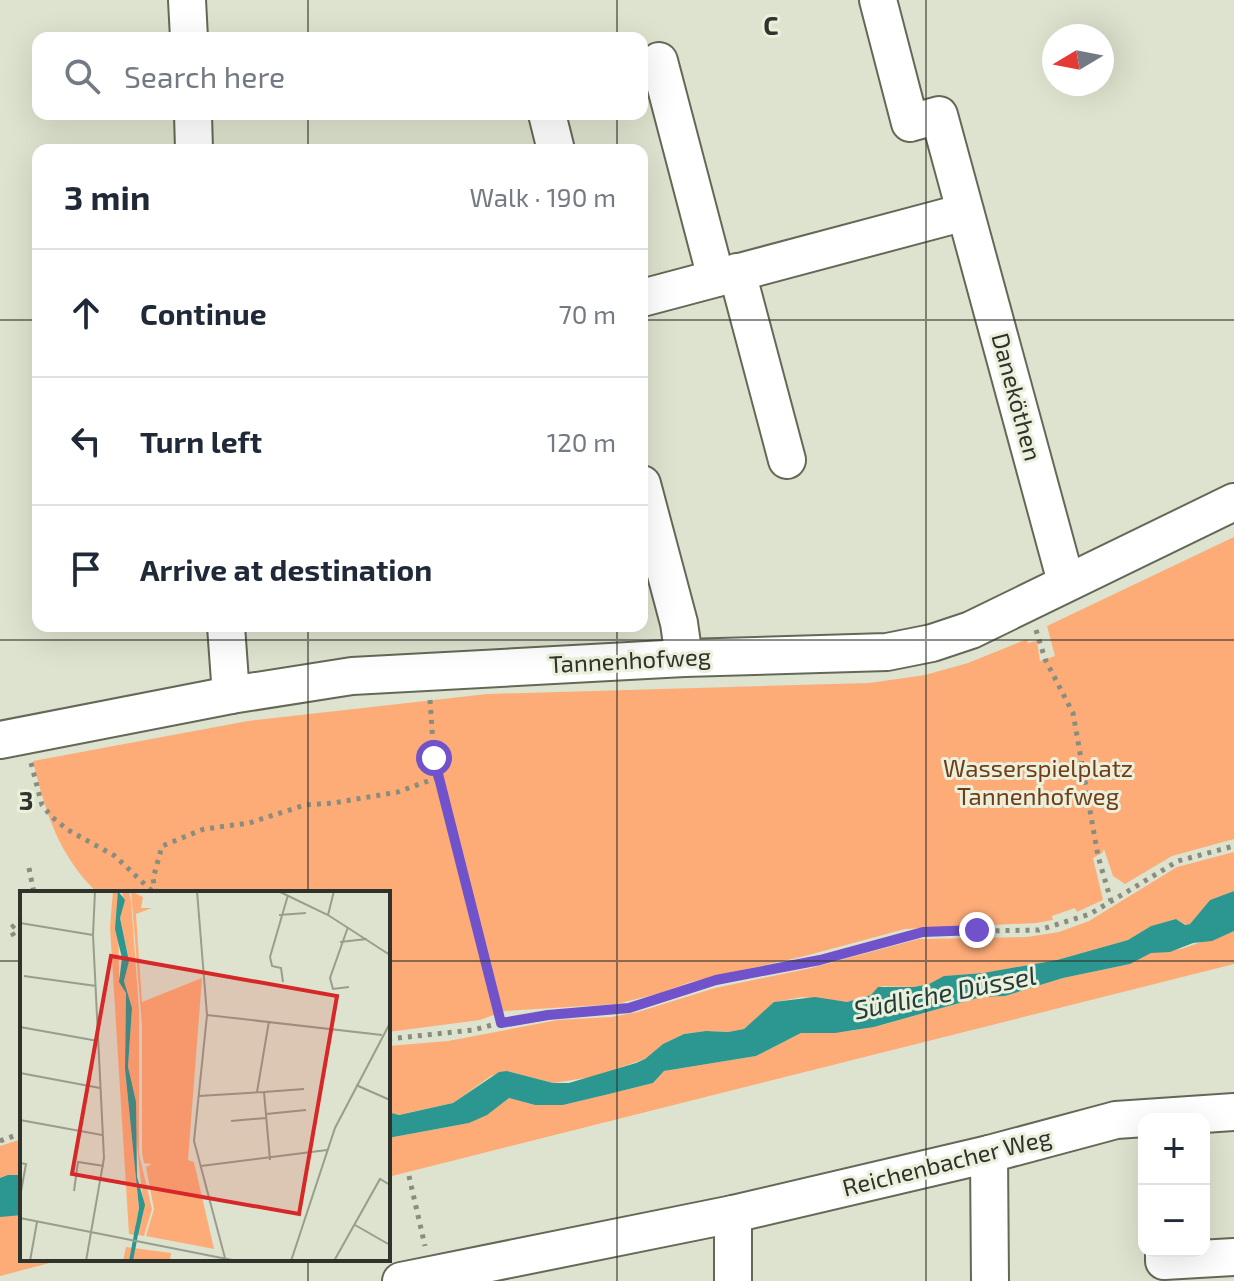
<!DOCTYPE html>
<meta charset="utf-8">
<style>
:root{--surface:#fff;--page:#f2f2f3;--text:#1f2937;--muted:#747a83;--line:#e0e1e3}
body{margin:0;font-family:"Exo 2",sans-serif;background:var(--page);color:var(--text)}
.controls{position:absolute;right:24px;bottom:24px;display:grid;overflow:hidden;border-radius:16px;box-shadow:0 8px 32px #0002}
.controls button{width:72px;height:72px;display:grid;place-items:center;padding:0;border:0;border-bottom:2px solid var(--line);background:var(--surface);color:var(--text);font:40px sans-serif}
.compass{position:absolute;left:1042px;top:24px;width:72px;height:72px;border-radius:50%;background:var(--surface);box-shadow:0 8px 32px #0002;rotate:260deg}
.stop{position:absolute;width:24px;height:24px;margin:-18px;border:6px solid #7052cb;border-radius:50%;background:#fff}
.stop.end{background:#7052cb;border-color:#fff;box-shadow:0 2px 8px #0008}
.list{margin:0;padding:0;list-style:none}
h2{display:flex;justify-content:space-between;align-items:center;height:104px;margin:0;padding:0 32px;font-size:34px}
h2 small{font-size:26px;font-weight:400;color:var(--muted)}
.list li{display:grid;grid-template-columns:52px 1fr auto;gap:24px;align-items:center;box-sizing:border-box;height:128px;padding:0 32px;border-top:2px solid var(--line)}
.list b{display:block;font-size:30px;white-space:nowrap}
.list em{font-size:26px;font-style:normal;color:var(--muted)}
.icon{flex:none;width:44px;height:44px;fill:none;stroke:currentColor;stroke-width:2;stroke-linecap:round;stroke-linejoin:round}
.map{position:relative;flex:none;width:1234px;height:1281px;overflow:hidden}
.search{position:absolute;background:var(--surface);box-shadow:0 8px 32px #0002;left:32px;top:32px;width:616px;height:88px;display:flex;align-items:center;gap:20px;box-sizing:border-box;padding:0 28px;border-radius:16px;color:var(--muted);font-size:30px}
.panel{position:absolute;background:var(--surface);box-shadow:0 8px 32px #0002;left:32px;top:144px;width:616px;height:488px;border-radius:16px}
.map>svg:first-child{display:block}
</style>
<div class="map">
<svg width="1234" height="1281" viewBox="0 0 1234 1281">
<rect width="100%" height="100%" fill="#dde3ce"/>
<g fill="#fdac78">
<path d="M1234,537V839L1172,856L1125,884L1113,876L1104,849L1102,853L1093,858L1103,900L1077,912L1075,908L1052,916L1053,920L1036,923L905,929L805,956L691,982L660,993L617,1004L505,1011L480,1020L388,1032V893H98C59,857 45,811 33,761L248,721L487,694L869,683L925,675L968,663L1027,639L1028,643L1037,641L1040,661L1055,656L1047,626Z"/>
<polygon points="1234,852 1234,891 1210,900 1190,924 1185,925 1176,919 1151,926 1128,940 1057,960 983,973 945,976 929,984 914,987 882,986 871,995 847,1002 802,997 775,1002 744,1029 728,1032 706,1031 684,1034 663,1044 645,1059 592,1077 553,1083 507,1071 491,1076 453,1103 398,1115 388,1112 388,1046 448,1041 558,1020 611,1017 638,1012 715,988 811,968 919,939 1027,937 1059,932 1089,921 1177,867"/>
<polygon points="1234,931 1234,964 388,1177 388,1138 469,1123 509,1098 535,1105 563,1105 609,1094 653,1083 664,1071 756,1056 801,1033 851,1031 882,1025 981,997 1005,996 1063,978 1130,964 1152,952 1181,949"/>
<polygon points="22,1139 22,1175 0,1178 0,1146"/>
<polygon points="9,1214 22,1215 22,1259 65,1259 0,1276 0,1217"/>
</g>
<g fill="#2b9790">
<polygon points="1234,891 1234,931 1212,941 1193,943 1170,952 1151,953 1130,964 1063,978 1005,996 981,997 874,1027 835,1033 801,1033 756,1056 664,1071 653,1083 609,1094 563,1105 535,1105 509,1098 487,1115 469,1123 388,1138 388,1112 399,1115 453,1103 499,1072 507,1071 553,1083 569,1083 636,1063 645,1059 663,1044 684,1034 706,1031 728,1032 744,1029 774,1002 815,997 847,1002 871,995 878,987 914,987 929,984 944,976 983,973 1057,960 1128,940 1151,926 1176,919 1185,925 1190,924 1210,900"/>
<polygon points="8,1175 22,1175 22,1215 0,1217 0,1178"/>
</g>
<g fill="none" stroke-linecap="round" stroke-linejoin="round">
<defs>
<g id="minor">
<polyline points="187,0 189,38"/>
<polyline points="878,0 910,123 939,115 1066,582"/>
<polyline points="659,61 716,278"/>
<polyline points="193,114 194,150"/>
<polyline points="547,114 556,150"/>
<polyline points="737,272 787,460"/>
<polyline points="642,298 965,212"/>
<polyline points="642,484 679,623 684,658"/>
<polyline points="226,626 231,695"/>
<polyline points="0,740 231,695 352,676 684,658 887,652 932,643 971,630 1234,502"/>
<polyline points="989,1154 990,1281"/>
<polyline points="1164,1251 1164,1261 1234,1257"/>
<polyline points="401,1281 733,1214 989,1154 1116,1120 1234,1112"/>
<polyline points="733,1281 733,1214"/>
</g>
</defs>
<use href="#minor" stroke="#646957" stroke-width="40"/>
<g stroke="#898d7f" stroke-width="5" stroke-dasharray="4 6" stroke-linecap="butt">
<polyline points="1036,630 1045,659 1073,713 1098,856 1111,901"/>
<polyline points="430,700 434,758 501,1023"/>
<polyline points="31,763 42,805 52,817 68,830 115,856 154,893"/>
<polyline points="29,868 34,893"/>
<polyline points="156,893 153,879 162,846 204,829 249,823 305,805 333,803 398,792 439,777"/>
<polyline points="14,936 10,929 22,919"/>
<polyline points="388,1039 473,1030 511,1020 548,1015 629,1008 716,980 820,960 923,932 1039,930 1090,914 1178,861 1234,846"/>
<polyline points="0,1141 22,1133"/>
<polyline points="409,1176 425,1246"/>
</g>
<use href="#minor" stroke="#fff" stroke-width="36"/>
</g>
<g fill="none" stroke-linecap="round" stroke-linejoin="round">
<polyline stroke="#7052cb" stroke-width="10" points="434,758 501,1023 548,1015 629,1008 716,980 820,960 923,932 977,930"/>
</g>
<path fill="none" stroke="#30332b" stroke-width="2" stroke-opacity="0.55" d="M308,0V38M617,0V38M926,0V1281M308,114V150M617,114V150M0,320H38M642,320H1234M308,626V893M617,626V1281M0,640H1234M0,961H22M388,961H1234M308,1259V1281"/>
<g text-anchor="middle" stroke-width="6" stroke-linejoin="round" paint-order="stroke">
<g font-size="24" fill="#30332b" stroke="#eaf0db">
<text transform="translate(1016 397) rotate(75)" y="8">Daneköthen</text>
<text transform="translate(630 661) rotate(-3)" y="8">Tannenhofweg</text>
<text transform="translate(947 1163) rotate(-14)" y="8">Reichenbacher Weg</text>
</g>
<g font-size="24" fill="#713c17" stroke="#eaf0db">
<text x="1038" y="777">Wasserspielplatz<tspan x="1038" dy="28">Tannenhofweg</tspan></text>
</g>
<g font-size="26" font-style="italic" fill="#233b39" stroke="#eaf0db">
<text transform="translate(945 993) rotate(-11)" y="9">Südliche Düssel</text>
</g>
</g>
<g transform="translate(20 891)">
<rect width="370" height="370" fill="#dde3ce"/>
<path d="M93,0H98L99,86L106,102L105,178L119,317L114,344L109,343L90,36ZM103,0H109L111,9L119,119V263L132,318L124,345L118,344L124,318L108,176L112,117L104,90L109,69L100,27ZM111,0L123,6L121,17H132L116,23L122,111L182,87L168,269L174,271L194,358L126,345L134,318L126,276L132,273L124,272L122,262V135ZM106,356L151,362L150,370H103Z" fill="#fdac78"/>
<path d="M98,0L105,9L100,27L109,70L104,90L112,117L108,176L116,211L117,286L125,314L118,344H114L119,317L105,178L106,102L99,91L102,67L95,38Z" fill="#2b9790"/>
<path fill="none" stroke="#2b9790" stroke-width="4" d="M111,370L118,333"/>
<path fill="none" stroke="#989d8d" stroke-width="2" d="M177,0L187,124L174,250L205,367M258,0L308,24L370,64M259,24L286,22M308,24L314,0M0,32L73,44M328,36L310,87L313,98L329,96M320,51L347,48M4,85L76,95M263,91L261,77L252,75L250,66L268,4M187,124L362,144M0,136L78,150M0,182L80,197M336,194L370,209M237,201L249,130M244,201L284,198M179,205L244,201L250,269M246,223L286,219M0,229L82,244M211,230L246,227M0,272L6,273L0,306M181,275L307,259M54,300L58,271L84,275M0,327L217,370M335,334L370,354M10,370L17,331M66,370L84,267L73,44L75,0M271,370L315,237L370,132M314,370L360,288L370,294"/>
<path fill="#d62828" fill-opacity="0.15" stroke="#d62828" stroke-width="4" d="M91,65L317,105L279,323L52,283Z"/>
<rect width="370" height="370" fill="none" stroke="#30332b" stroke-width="4"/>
</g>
<g font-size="26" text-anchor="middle" font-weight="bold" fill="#30332b" stroke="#eaf0db" stroke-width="6" stroke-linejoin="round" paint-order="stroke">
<text x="771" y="35">C</text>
<text x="26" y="810">3</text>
</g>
</svg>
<div class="controls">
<button>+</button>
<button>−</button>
</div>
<svg class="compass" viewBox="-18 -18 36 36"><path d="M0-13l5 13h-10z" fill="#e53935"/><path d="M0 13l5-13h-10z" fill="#747a83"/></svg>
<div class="stop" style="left:434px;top:758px"></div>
<div class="stop end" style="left:977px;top:930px"></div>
<div class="search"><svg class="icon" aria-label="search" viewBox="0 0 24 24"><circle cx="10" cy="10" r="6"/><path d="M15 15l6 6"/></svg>Search here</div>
<section class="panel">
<h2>3 min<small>Walk · 190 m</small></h2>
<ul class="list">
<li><svg class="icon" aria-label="ahead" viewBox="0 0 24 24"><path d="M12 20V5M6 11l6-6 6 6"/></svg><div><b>Continue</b></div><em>70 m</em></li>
<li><svg class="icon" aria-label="left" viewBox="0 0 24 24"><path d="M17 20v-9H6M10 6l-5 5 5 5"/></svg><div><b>Turn left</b></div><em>120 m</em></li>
<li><svg class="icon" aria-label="arrive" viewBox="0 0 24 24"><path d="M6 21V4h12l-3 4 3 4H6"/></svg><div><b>Arrive at destination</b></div></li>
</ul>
</section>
</div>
